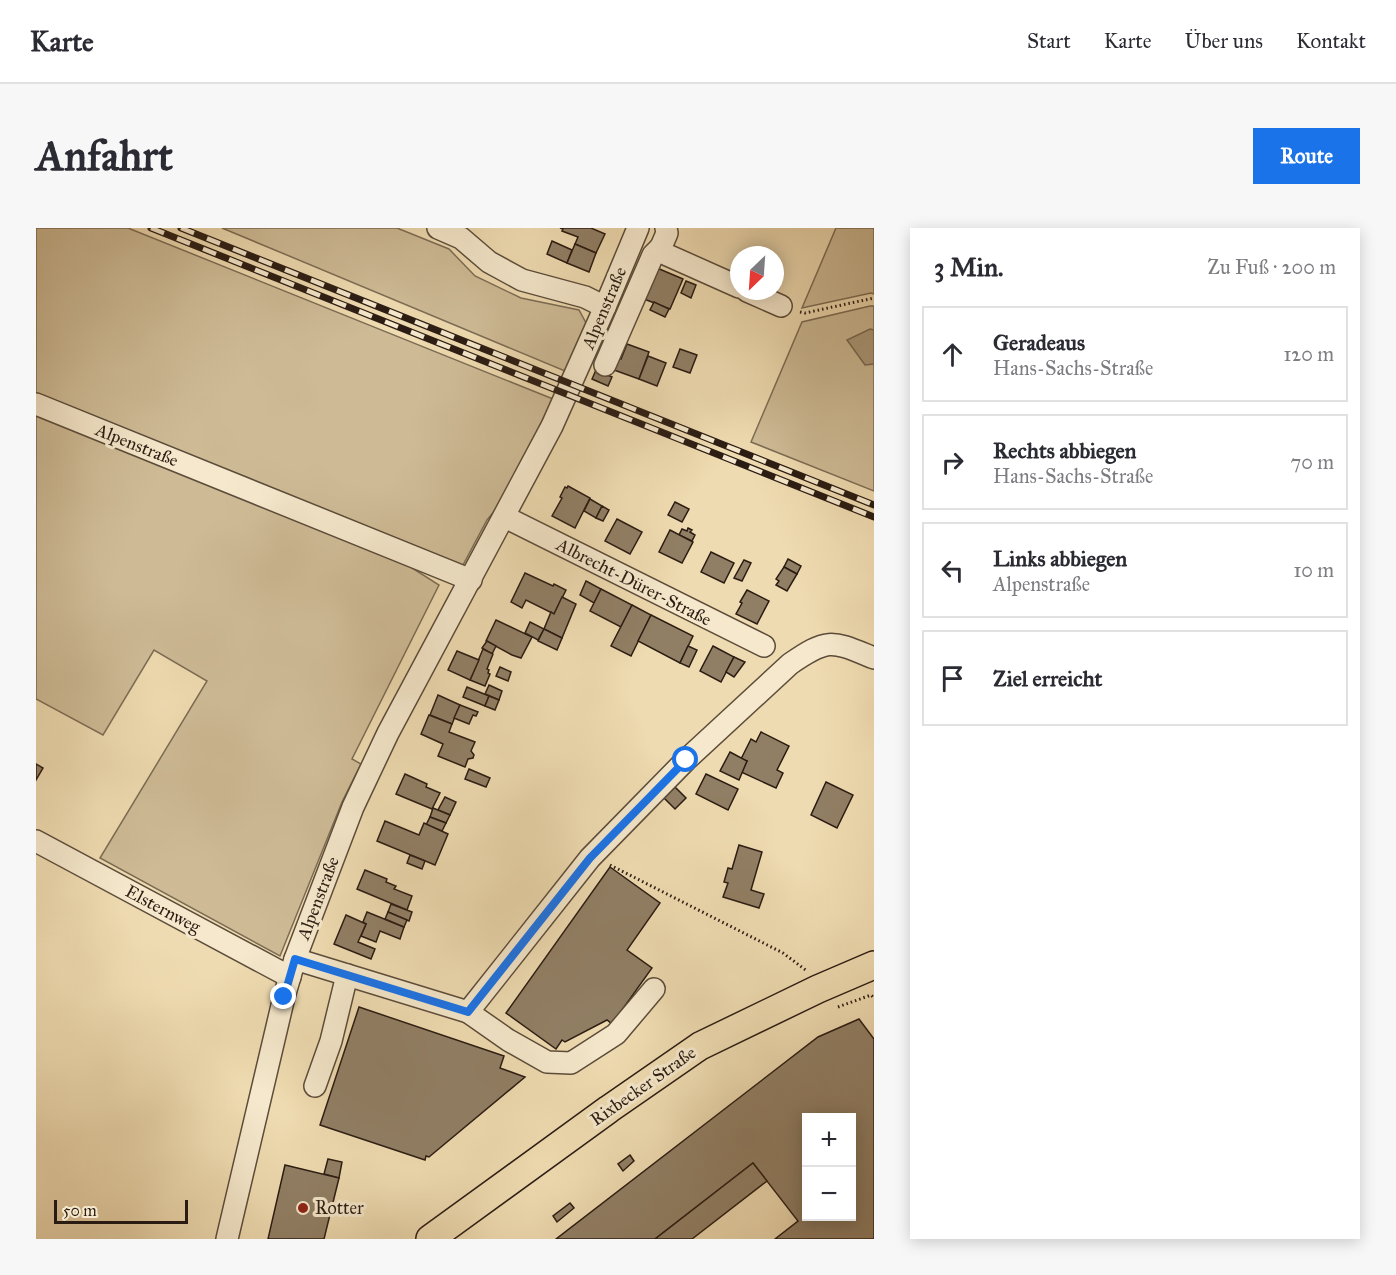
<!DOCTYPE html>
<html lang="de">
<meta charset="utf-8">
<style>
:root{--surface:#fff;--page:#f7f7f7;--text:#2b2b33;--muted:#7c7c81;--line:#e1e1e2;--accent:#1a73e8}
body{margin:0;font-family:"IM FELL Great Primer",serif;background:var(--page);color:var(--text)}
.controls{position:absolute;right:18px;bottom:18px;display:grid;overflow:hidden;border-radius:0px;box-shadow:0 3px 15px #0003}
.controls button{width:54px;height:54px;display:grid;place-items:center;padding:0;border:0;border-bottom:2px solid var(--line);background:var(--surface);color:var(--text);font:30px sans-serif}
.compass{position:absolute;left:694px;top:18px;width:54px;height:54px;border-radius:50%;background:var(--surface);box-shadow:0 3px 15px #0003;rotate:205deg}
.scale{position:absolute;left:18px;bottom:15px;width:134px;box-sizing:border-box;padding-left:6px;border:3px solid #2b1c13;border-top:0;font-size:16px;line-height:21px;white-space:nowrap;color:#2b1c13;-webkit-text-stroke:4px #f5e8cc;paint-order:stroke}
.stop{position:absolute;width:18px;height:18px;margin:-14px;border:4px solid #1a73e8;border-radius:50%;background:#fff}
.stop.end{background:#1a73e8;border-color:#fff;box-shadow:0 2px 6px #0008}
.list{margin:0;padding:0;list-style:none}
h2{display:flex;justify-content:space-between;align-items:center;height:78px;margin:0;padding:0 24px;font-size:26px}
h2 small{font-size:20px;font-weight:400;color:var(--muted)}
.list li{display:grid;grid-template-columns:39px 1fr auto;gap:18px;align-items:center;box-sizing:border-box;height:96px;margin:0 12px 12px;padding:0 12px;border:2px solid var(--line);border-radius:0px}
.list b{display:block;font-size:22px;white-space:nowrap}
.list p{margin:0;font-size:20px;white-space:nowrap;color:var(--muted)}
.list em{font-size:20px;font-style:normal;color:var(--muted)}
.icon{flex:none;width:33px;height:33px;fill:none;stroke:currentColor;stroke-width:2;stroke-linecap:round;stroke-linejoin:round}
.map{position:relative;flex:none;width:838px;height:1011px;overflow:hidden;border-radius:0px}
header{display:flex;align-items:center;gap:36px;box-sizing:border-box;height:84px;padding:0 30px;background:var(--surface);border-bottom:2px solid var(--line)}
header strong{font-size:28px}
nav{display:flex;gap:33px;margin-inline-start:auto;font-size:21px}
.intro{display:flex;align-items:center;justify-content:space-between;box-sizing:border-box;height:144px;padding:0 36px}
h1{margin:0;font-size:42px}
.button{padding:15px 27px;border-radius:0px;background:var(--accent);color:#fff;font-size:21px;font-weight:700}
main{display:flex;gap:36px;padding:0 36px}
aside{flex:1;background:var(--surface);border-radius:0px;box-shadow:0 3px 15px #0003}
.map>svg:first-child{display:block}
</style>
<header>
<strong>Karte</strong>
<nav><a>Start</a><a>Karte</a><a>Über uns</a><a>Kontakt</a></nav>
</header>
<div class="intro"><h1>Anfahrt</h1><a class="button">Route</a></div>
<main>
<div class="map">
<svg width="838" height="1011" viewBox="0 0 838 1011">
<rect width="100%" height="100%" fill="#efdbb1"/>
<filter id="stains"><feTurbulence type="fractalNoise" baseFrequency=".00333" numOctaves="4"/><feColorMatrix values="0 0 0 0 .2 0 0 0 0 .09 0 0 0 0 .02 0 0 0 .5 -.17"/></filter>
<radialGradient id="worn" r=".72"><stop offset=".6" stop-color="#630" stop-opacity="0"/><stop offset="1" stop-color="#630" stop-opacity=".3"/></radialGradient>
<g fill="#cebb96" stroke="#7c6c54" stroke-width="1.5">
<polygon points="0,0 92,0 517,171 465,275 451,292 427,337 0,165"/>
<polygon points="186,0 361,0 413,21 439,48 485,70 543,82 550,95 529,143"/>
<polygon points="800,0 838,0 838,66 835,65 766,80"/>
<polygon points="834,78 838,78 838,263 715,214 766,94"/>
<polygon points="0,185 362,331 403,357 316,531 325,536 306,574 244,728 64,630 171,453 118,422 67,507 0,471"/>
</g>
<polygon fill="#ac9a7b" stroke="#786851" stroke-width="1.5" points="834,101 838,102 838,136 829,137 811,112"/>
<g fill="#917f65" stroke="#2b1c13" stroke-width="1.5" fill-rule="evenodd">
<polygon points="524,0 555,0 569,6 560,25 539,16 542,9 526,3 527,1"/>
<polygon points="516,13 536,22 531,35 511,26"/>
<polygon points="539,16 560,25 553,44 531,35"/>
<polygon points="621,40 647,51 634,81 608,71"/>
<polygon points="650,53 660,57 655,70 645,65"/>
<polygon points="618,74 633,81 629,89 614,82"/>
<polygon points="591,116 613,124 603,151 578,142 582,130 585,131"/>
<polygon points="644,121 661,127 654,145 637,139"/>
<polygon points="612,128 630,135 621,158 603,151"/>
<polygon points="560,142 576,149 572,158 556,151"/>
<polygon points="532,258 554,270 539,300 516,288 526,270 524,269 529,259 531,260"/>
<polygon points="554,271 566,278 560,290 548,283"/>
<polygon points="639,274 653,281 646,294 632,287"/>
<polygon points="566,278 573,282 567,293 560,290"/>
<polygon points="581,291 606,304 594,326 569,313"/>
<polygon points="652,300 656,302 654,304 659,307 656,313 643,307 646,301 651,303"/>
<polygon points="634,302 657,314 646,335 623,324"/>
<polygon points="675,324 698,335 688,355 665,344"/>
<polygon points="752,331 765,338 761,346 748,339"/>
<polygon points="708,332 715,335 706,353 698,350"/>
<polygon points="748,339 761,346 751,363 740,357 743,353 740,351"/>
<polygon points="489,345 517,358 518,356 530,362 518,386 490,372 486,380 475,374"/>
<polygon points="550,353 565,361 558,375 544,367"/>
<polygon points="565,361 596,377 585,399 554,383"/>
<polygon points="711,362 733,373 721,396 700,386 706,375 704,374"/>
<polygon points="526,369 540,376 526,410 508,401 515,384 518,386"/>
<polygon points="596,377 615,387 595,428 575,418"/>
<polygon points="615,387 657,408 644,435 602,413"/>
<polygon points="460,392 496,409 485,430 476,427 450,413"/>
<polygon points="494,394 508,401 502,412 489,405"/>
<polygon points="508,401 526,410 521,422 502,413"/>
<polygon points="451,413 460,418 456,426 446,420"/>
<polygon points="652,418 661,422 653,439 644,435"/>
<polygon points="677,418 698,429 685,454 664,443"/>
<polygon points="447,421 457,426 451,441 453,442 452,445 454,446 449,458 434,452"/>
<polygon points="421,423 443,432 434,452 412,442"/>
<polygon points="698,429 709,434 698,449 690,444"/>
<polygon points="464,439 475,444 472,453 460,448"/>
<polygon points="453,457 466,463 463,472 449,466"/>
<polygon points="431,459 453,468 449,478 427,469"/>
<polygon points="402,467 424,477 416,496 394,487"/>
<polygon points="453,468 463,472 459,482 449,478"/>
<polygon points="424,477 442,484 440,488 437,487 433,496 418,490"/>
<polygon points="393,487 416,496 413,504 439,514 435,523 438,527 437,530 432,531 429,539 402,528 407,516 385,506"/>
<polygon points="725,504 753,518 741,542 747,545 740,560 705,544 711,533 705,531 715,511 720,514"/>
<polygon points="694,524 711,533 703,552 684,543"/>
<polygon points="0,536 7,540 0,552"/>
<polygon points="433,541 454,550 450,559 429,551"/>
<polygon points="369,546 391,556 390,559 404,565 396,581 360,566"/>
<polygon points="670,546 702,561 692,582 660,566"/>
<polygon points="790,554 817,567 801,600 775,587"/>
<polygon points="639,559 650,570 639,581 628,570"/>
<polygon points="409,569 420,574 414,587 402,582"/>
<polygon points="397,580 414,587 410,595 394,589"/>
<polygon points="394,589 410,595 406,603 390,597"/>
<polygon points="349,593 383,607 388,595 412,606 399,637 341,613"/>
<polygon points="703,617 726,624 715,662 728,666 723,680 687,669 692,655 688,654 692,640 696,641"/>
<polygon points="374,627 389,633 386,641 371,635"/>
<polygon points="574,639 624,675 591,722 616,740 576,796 571,792 529,814 526,812 520,821 470,785"/>
<polygon points="329,642 351,651 350,654 360,658 358,661 376,668 371,682 321,661"/>
<polygon points="355,676 376,684 373,693 352,684"/>
<polygon points="331,684 368,699 364,711 344,703 340,714 325,708 330,696 327,694"/>
<polygon points="352,684 371,692 368,699 349,691"/>
<polygon points="310,687 330,696 322,714 339,721 335,731 298,716"/>
<polygon points="323,779 468,828 464,840 489,849 393,929 390,928 389,932 284,897"/>
<path d="M823,791L838,811V1011H739L762,993L717,935L619,1011H520L782,809ZM770,890H816V988H770Z"/>
<polygon points="594,927 598,933 587,943 582,936"/>
<polygon points="292,931 306,934 303,950 288,946"/>
<polygon points="717,935 731,953 656,1011 619,1011"/>
<polygon points="249,937 303,950 288,1011 232,1011"/>
<polygon points="534,975 538,980 521,994 517,988"/>
</g>
<g fill="none" stroke-linecap="round" stroke-linejoin="round">
<defs>
<g id="minor">
<polyline points="402,0 425,10 453,34 486,52 549,69 569,79"/>
<polyline points="630,0 631,5 625,19 629,26 703,59"/>
<polyline points="711,63 745,78"/>
<polyline points="569,137 617,27 625,19"/>
<polyline points="0,176 435,352"/>
<polyline points="469,289 728,418"/>
<polyline points="0,613 254,749"/>
<path d="M259,731L432,784L554,630L650,532L754,436C793,409 796,413 838,430"/>
<polyline points="432,784 472,812 511,834 535,835 580,806 618,761"/>
<polyline points="279,858 295,813 311,747"/>
<polyline points="191,1011 248,769 259,731 317,579 352,505 516,198 569,79 602,0"/>
</g>
<polyline id="major" points="394,1011 573,881 664,818 782,761 838,737"/>
</defs>
<use href="#minor" stroke="#5c4c3a" stroke-width="24"/>
<use href="#major" stroke="#2b1c13" stroke-width="30"/>
<g stroke="#2b1c13" stroke-width="3" stroke-dasharray="1.5 3" stroke-linecap="butt">
<polyline points="764,84 769,85 838,70"/>
<polyline points="574,637 747,725 771,743"/>
<polyline points="802,779 835,767 838,770"/>
</g>
<use href="#minor" stroke="#f5e8cc" stroke-width="21"/>
<use href="#major" stroke="#efdbb1" stroke-width="27"/>
<defs>
<g id="rail">
<polyline points="115,0 838,289"/>
<polyline points="145,0 838,277"/>
</g>
</defs>
<use href="#rail" stroke="#2b1c13" stroke-width="7"/>
<use href="#rail" stroke="#f5e8cc" stroke-width="4.5" stroke-dasharray="14" stroke-linecap="butt"/>
</g>
<g fill="none" stroke-linecap="round" stroke-linejoin="round">
<polyline stroke="#1a73e8" stroke-width="8" points="248,769 259,731 432,784 554,630 650,532"/>
</g>
<circle fill="#8f2418" stroke="#f5e8cc" stroke-width="2" cx="267" cy="980" r="6"/>
<g text-anchor="middle" stroke-width="6" stroke-linejoin="round" paint-order="stroke">
<g font-size="18" fill="#2b1c13" stroke="#f5e8cc">
<text transform="translate(568 80) rotate(-67)" y="6">Alpenstraße</text>
<text transform="translate(101 217) rotate(22)" y="6">Alpenstraße</text>
<text transform="translate(598 354) rotate(27)" y="6">Albrecht-Dürer-Straße</text>
<text transform="translate(282 670) rotate(-69)" y="6">Alpenstraße</text>
<text transform="translate(127 681) rotate(28)" y="6">Elsternweg</text>
<text transform="translate(607 858) rotate(-35)" y="6">Rixbecker Straße</text>
</g>
<g font-size="18" fill="#2b1c13" stroke="#f5e8cc" text-anchor="start">
<text x="279" y="986">Rotter</text>
</g>
</g>
<rect width="100%" height="100%" filter="url(#stains)"/>
<rect width="100%" height="100%" fill="url(#worn)"/>
</svg>
<div class="controls">
<button>+</button>
<button>−</button>
</div>
<svg class="compass" viewBox="-18 -18 36 36"><path d="M0-13l5 13h-10z" fill="#e53935"/><path d="M0 13l5-13h-10z" fill="#7c7c81"/></svg>
<div class="scale">50 m</div>
<div class="stop" style="left:650px;top:532px"></div>
<div class="stop end" style="left:248px;top:769px"></div>
</div>
<aside>
<h2>3 Min.<small>Zu Fuß · 200 m</small></h2>
<ul class="list">
<li><svg class="icon" aria-label="ahead" viewBox="0 0 24 24"><path d="M12 20V5M6 11l6-6 6 6"/></svg><div><b>Geradeaus</b><p>Hans-Sachs-Straße</p></div><em>120 m</em></li>
<li><svg class="icon" aria-label="right" viewBox="0 0 24 24"><path d="M7 20v-9h11M14 6l5 5-5 5"/></svg><div><b>Rechts abbiegen</b><p>Hans-Sachs-Straße</p></div><em>70 m</em></li>
<li><svg class="icon" aria-label="left" viewBox="0 0 24 24"><path d="M17 20v-9H6M10 6l-5 5 5 5"/></svg><div><b>Links abbiegen</b><p>Alpenstraße</p></div><em>10 m</em></li>
<li><svg class="icon" aria-label="arrive" viewBox="0 0 24 24"><path d="M6 21V4h12l-3 4 3 4H6"/></svg><div><b>Ziel erreicht</b></div></li>
</ul>
</aside>
</main>
